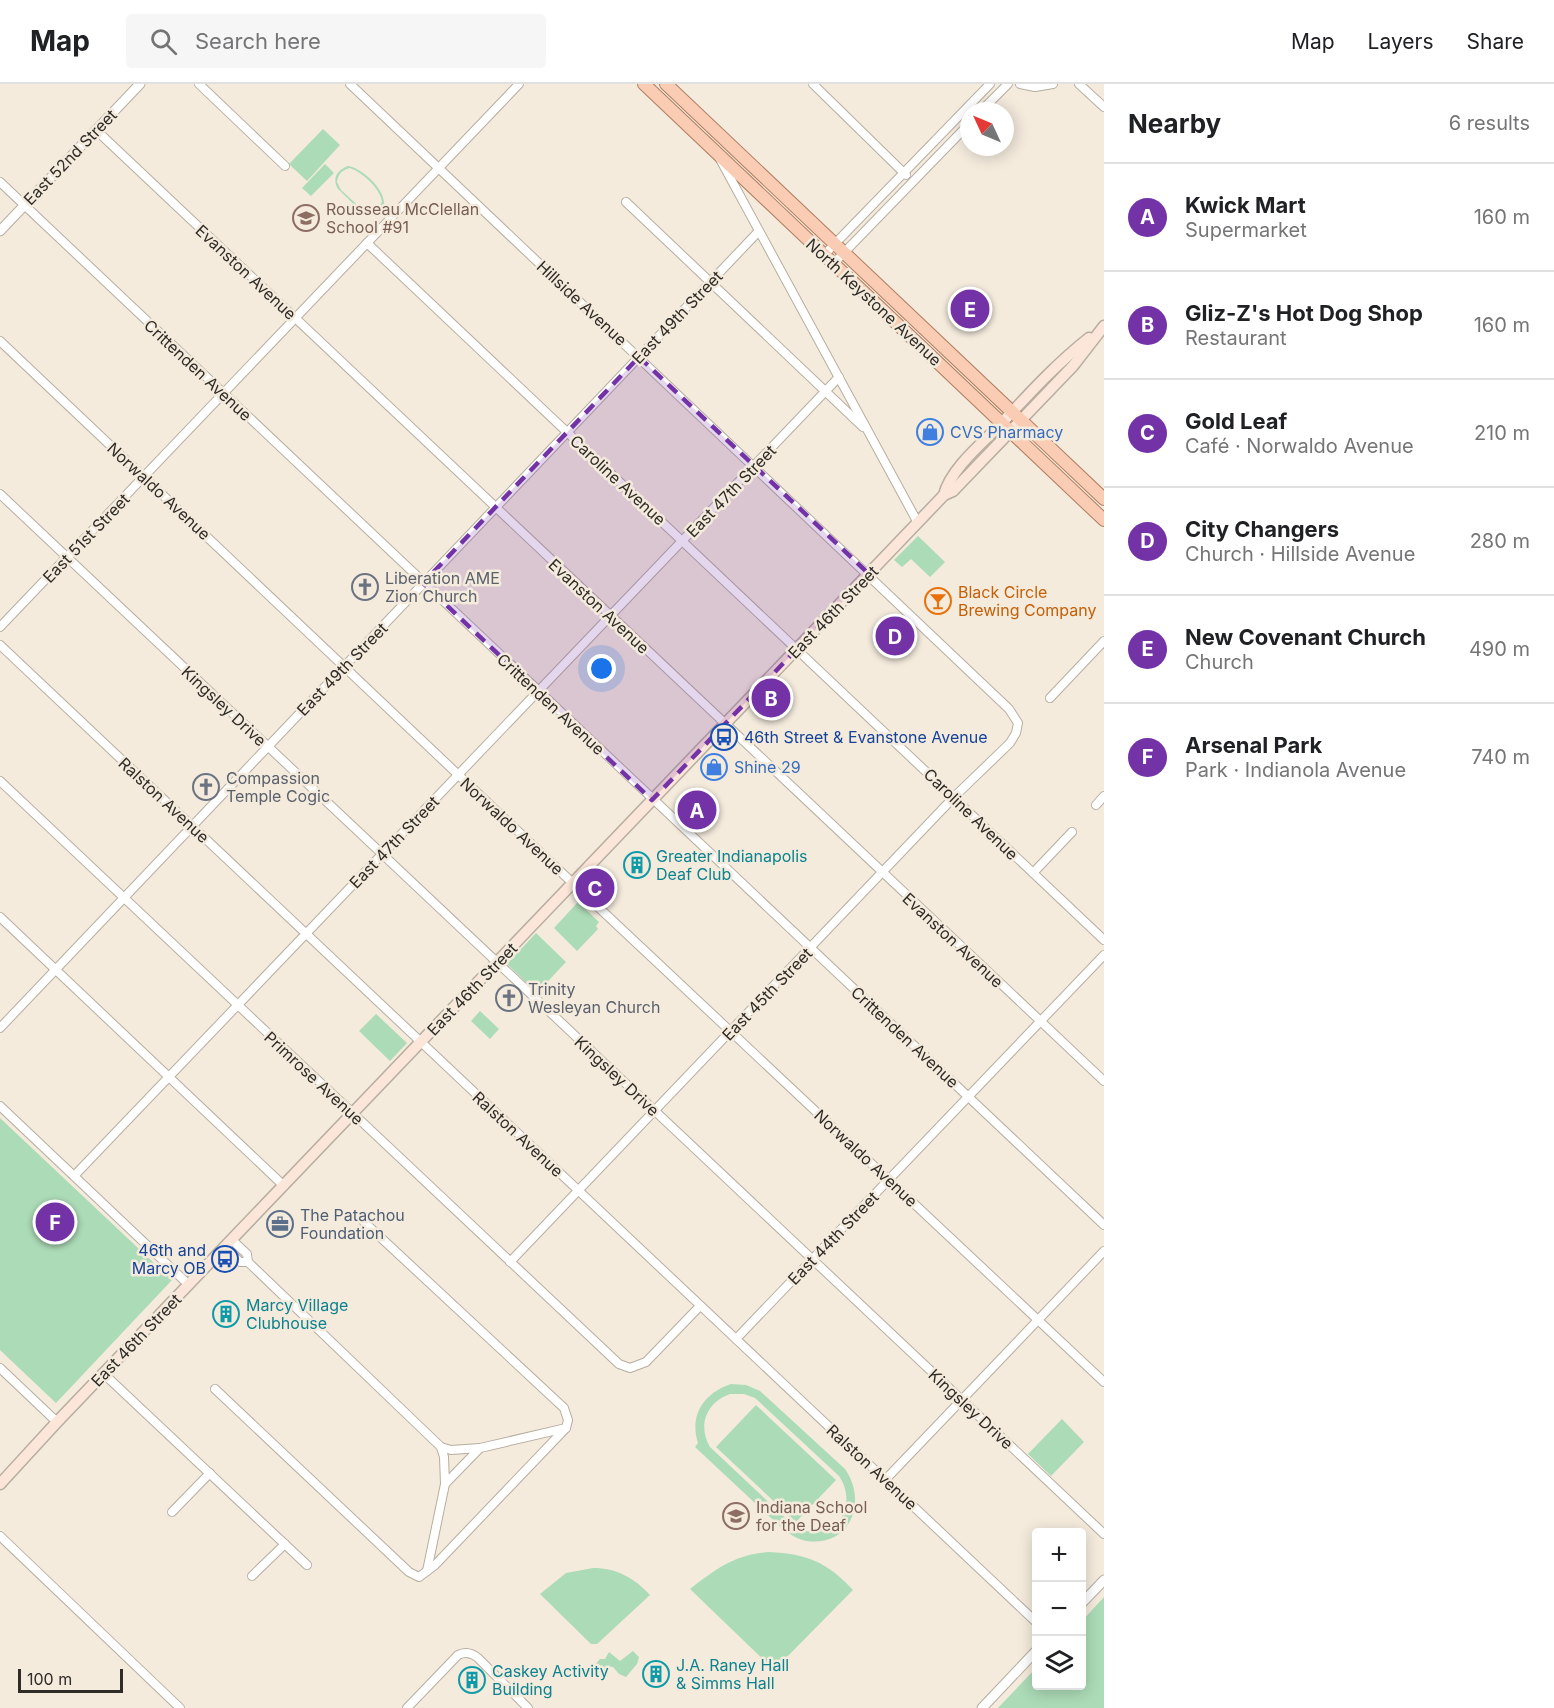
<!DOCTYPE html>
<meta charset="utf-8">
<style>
:root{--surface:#fff;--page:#f6f6f6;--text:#202124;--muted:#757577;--line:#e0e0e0;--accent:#7333a7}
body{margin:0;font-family:Inter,sans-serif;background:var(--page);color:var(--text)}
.controls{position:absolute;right:18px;bottom:18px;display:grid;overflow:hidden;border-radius:6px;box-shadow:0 3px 15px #0003}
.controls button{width:54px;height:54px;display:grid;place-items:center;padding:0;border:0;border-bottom:2px solid var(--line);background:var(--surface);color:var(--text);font:30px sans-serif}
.compass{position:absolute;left:960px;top:18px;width:54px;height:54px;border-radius:50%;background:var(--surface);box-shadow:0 3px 15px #0003;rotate:314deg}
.scale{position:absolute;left:18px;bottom:15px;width:105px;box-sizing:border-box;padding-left:6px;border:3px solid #2f2b26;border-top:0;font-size:16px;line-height:21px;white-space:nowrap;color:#2f2b26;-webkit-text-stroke:4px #f4ebdd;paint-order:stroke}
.you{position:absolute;left:602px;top:585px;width:21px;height:21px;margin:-15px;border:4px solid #fff;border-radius:50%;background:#1a73e8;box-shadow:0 0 0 9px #1a73e833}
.badge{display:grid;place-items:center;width:39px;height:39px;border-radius:50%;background:var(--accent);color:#fff;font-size:20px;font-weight:700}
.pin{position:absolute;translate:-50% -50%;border:3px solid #fff;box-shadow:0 2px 6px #0006}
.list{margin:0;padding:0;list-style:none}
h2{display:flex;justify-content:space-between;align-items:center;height:78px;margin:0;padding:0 24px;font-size:26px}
h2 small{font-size:20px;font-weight:400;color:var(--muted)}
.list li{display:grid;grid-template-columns:39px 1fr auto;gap:18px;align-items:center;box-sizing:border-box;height:108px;padding:0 24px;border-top:2px solid var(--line)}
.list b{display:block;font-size:22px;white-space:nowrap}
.list p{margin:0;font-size:20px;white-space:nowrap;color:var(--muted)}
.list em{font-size:20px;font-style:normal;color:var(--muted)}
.icon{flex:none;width:33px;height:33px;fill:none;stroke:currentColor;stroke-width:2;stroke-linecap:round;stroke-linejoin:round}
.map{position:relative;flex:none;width:1104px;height:1624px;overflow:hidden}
header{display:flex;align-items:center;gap:36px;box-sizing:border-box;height:84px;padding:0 30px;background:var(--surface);border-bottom:2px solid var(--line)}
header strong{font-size:28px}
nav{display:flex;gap:33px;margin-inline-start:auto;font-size:21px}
.search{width:420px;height:54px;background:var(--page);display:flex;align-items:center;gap:15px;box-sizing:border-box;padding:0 21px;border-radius:6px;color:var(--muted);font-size:22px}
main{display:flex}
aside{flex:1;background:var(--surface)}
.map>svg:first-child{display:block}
</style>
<header>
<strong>Map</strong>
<div class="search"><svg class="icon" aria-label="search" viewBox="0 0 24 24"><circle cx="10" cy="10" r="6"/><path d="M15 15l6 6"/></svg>Search here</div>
<nav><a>Map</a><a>Layers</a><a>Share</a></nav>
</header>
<main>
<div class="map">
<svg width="1104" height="1624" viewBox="0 0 1104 1624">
<rect width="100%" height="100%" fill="#f4ebdd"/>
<g fill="#acdbb7" fill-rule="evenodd">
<polygon points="323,45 340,61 307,97 289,80"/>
<polygon points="325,80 334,89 311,112 302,104"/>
<path d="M348,82C362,84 385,105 384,120C381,129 374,134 365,131L338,105C332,94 337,86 348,82ZM350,84C362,88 381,105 382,118L376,128L366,129L341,106L337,98C338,90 342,86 350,84Z"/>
<polygon points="918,452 945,478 930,493 911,475 902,483 894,476"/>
<polygon points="578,818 599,838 596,842 598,845 577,867 554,844"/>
<polygon points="536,849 566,878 537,909 507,880"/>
<polygon points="480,927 499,945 490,955 471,937"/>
<polygon points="376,930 407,959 390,977 359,947"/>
<polygon points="0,1034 172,1196 56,1319 0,1266"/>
<path d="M731,1300L746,1301L760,1307L845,1385C868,1418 850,1463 807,1457C799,1456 792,1451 785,1447L695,1363L698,1359C689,1331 704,1309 731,1300ZM730,1310H744L755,1314L839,1392C861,1425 831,1461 795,1443L710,1363C697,1341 707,1318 730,1310Z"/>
<polygon points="756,1321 836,1396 796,1438 716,1363"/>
<polygon points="1062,1335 1084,1358 1051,1392 1028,1370"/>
<path d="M769,1468C807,1470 827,1478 853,1506L780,1580H768L690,1505C717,1484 734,1471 769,1468Z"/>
<path d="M593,1484C617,1484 634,1494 650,1511L597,1560H591L540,1510L566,1489Z"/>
<polygon points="1104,1513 1104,1624 998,1624 1036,1584 1036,1602 1082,1602 1082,1537"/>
<polygon points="633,1567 639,1573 637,1580 626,1593 619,1590 613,1583 609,1583 599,1595 591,1594 589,1587 600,1575 605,1575 609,1568 620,1577"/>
</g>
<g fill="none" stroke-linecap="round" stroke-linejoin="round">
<defs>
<g id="minor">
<polyline points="199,0 285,82"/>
<polyline points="350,0 1009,625 1018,639 1016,649 1010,659 954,713 510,1178"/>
<polyline points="813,0 906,91"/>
<polyline points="1020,0 1035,3 1053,0"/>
<polyline points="1079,0 1104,23"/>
<polyline points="981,27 1008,0"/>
<polyline points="96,46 1104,997"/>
<polyline points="720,75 918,439"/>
<polyline points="0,98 1104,1141"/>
<polyline points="626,118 863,343"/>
<polyline points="367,159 1104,856"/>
<polyline points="824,171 990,0"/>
<polyline points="833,180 969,40"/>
<polyline points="0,257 580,806 1104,1298"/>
<polyline points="0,410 1104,1450"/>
<polyline points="0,543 519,0"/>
<polyline points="0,561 1036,1538"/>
<polyline points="1050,614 1104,557"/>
<polyline points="0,697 619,1280 630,1284 646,1278 700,1222"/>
<polyline points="1096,721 1104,712"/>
<polyline points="1033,789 1072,748"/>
<polyline points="0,833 284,1102"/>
<polyline points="0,944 758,148"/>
<polyline points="0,1022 189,1201"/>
<polyline points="74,1092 839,293"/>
<polyline points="225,1163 240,1178 248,1178 247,1170 232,1156"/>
<polyline points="248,1178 441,1363"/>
<polyline points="736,1255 1104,871"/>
<polyline points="0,1284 57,1338"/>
<polyline points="104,1290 307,1481"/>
<polyline points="215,1305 409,1488 419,1493 435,1481 566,1344 568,1336 564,1324 364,1138"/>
<polygon points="441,1363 451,1366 480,1364 445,1400 444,1373"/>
<polyline points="480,1364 566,1344"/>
<polyline points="885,1396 1104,1167"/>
<polyline points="172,1428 210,1389"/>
<polyline points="0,1452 180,1624"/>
<polyline points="427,1487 445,1400"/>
<polyline points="252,1492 285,1460"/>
<path d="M407,1624L458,1571C466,1567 472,1569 478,1574L528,1624"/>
</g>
<g id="tertiary">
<polyline points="0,147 140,0"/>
<polyline points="1082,1519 1104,1496"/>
<polyline points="982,1624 1036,1567"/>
</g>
<g id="secondary">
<path d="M944,411C950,386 981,360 999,342C1028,311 1056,280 1089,254"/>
<polyline points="0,1400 57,1338 944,411 953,407 1073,282 1104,242"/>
</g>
<g id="primary">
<polyline points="644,0 1104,436"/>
<polyline points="666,0 1104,415"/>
</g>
</defs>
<use href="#minor" stroke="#b6aea0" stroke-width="10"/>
<use href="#tertiary" stroke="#b6aea0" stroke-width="11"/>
<use href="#secondary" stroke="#b6aea0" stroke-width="13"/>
<use href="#primary" stroke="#b07e61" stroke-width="14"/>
<use href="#minor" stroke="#fff" stroke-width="8"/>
<use href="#tertiary" stroke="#fff" stroke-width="9"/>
<use href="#secondary" stroke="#fce6d9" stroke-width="10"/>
<use href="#primary" stroke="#faccb3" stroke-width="12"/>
</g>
<path fill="#7333a7" fill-opacity="0.2" stroke="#7333a7" stroke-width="4.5" stroke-dasharray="12 8" stroke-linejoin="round" d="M639,273L869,490L652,716L423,499Z"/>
<defs>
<symbol id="school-ring" viewBox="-11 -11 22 22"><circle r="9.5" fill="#f4ebdd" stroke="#8d6e63" stroke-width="1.5"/><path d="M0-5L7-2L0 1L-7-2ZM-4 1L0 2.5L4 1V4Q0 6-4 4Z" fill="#8d6e63"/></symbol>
<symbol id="shop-ring" viewBox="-11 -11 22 22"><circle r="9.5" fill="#f4ebdd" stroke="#3f7fe0" stroke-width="1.5"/><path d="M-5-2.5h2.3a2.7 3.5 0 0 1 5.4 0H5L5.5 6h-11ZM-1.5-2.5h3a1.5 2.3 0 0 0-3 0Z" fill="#3f7fe0"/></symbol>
<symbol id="church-ring" viewBox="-11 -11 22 22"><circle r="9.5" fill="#f4ebdd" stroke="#6b7280" stroke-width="1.5"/><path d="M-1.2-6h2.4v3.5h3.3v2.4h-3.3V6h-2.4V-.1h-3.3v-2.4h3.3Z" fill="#6b7280"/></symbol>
<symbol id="bar-ring" viewBox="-11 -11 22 22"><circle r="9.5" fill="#f4ebdd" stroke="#e8710a" stroke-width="1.5"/><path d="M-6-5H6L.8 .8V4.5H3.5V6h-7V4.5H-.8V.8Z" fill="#e8710a"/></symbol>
<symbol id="bus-ring" viewBox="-11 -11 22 22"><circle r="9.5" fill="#f4ebdd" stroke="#1a4fb4" stroke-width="1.5"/><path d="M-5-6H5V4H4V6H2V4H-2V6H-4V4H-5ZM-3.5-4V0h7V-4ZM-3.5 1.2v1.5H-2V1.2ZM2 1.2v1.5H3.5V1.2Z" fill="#1a4fb4"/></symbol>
<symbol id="building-ring" viewBox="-11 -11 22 22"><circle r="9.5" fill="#f4ebdd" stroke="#0f9aa8" stroke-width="1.5"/><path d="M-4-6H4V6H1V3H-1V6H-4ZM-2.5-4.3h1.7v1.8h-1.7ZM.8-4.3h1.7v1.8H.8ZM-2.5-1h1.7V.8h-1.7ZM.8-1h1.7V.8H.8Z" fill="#0f9aa8"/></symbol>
<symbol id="office-ring" viewBox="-11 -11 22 22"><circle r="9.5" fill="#f4ebdd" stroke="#5c6f8a" stroke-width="1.5"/><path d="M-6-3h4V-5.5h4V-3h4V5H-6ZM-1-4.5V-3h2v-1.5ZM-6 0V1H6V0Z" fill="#5c6f8a"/></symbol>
</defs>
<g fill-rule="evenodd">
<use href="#school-ring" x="291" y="119" width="30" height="30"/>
<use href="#shop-ring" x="915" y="333" width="30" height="30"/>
<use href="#church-ring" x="350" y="488" width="30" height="30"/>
<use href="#bar-ring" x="923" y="502" width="30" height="30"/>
<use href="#bus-ring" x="709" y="638" width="30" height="30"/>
<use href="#shop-ring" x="699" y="668" width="30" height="30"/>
<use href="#church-ring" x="191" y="688" width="30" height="30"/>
<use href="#building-ring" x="622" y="766" width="30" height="30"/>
<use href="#church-ring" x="494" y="899" width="30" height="30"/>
<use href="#office-ring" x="265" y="1125" width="30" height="30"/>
<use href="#bus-ring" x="210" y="1160" width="30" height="30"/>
<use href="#building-ring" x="211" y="1215" width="30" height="30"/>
<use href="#school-ring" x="721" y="1417" width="30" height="30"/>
<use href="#building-ring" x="641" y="1575" width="30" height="30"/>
<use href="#building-ring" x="457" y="1581" width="30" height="30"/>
</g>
<g text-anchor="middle" stroke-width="5" stroke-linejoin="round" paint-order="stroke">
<g font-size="16" fill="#2f2b26" stroke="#f4ebdd">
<text transform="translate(70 73) rotate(-46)" y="6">East 52nd Street</text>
<text transform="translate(246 188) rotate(43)" y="6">Evanston Avenue</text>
<text transform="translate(874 218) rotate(43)" y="6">North Keystone Avenue</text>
<text transform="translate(582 219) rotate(43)" y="6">Hillside Avenue</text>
<text transform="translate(677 233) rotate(-46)" y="6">East 49th Street</text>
<text transform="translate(198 286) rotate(43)" y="6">Crittenden Avenue</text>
<text transform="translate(618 396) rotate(43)" y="6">Caroline Avenue</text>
<text transform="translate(159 407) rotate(43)" y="6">Norwaldo Avenue</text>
<text transform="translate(731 407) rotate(-46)" y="6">East 47th Street</text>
<text transform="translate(86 454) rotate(-46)" y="6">East 51st Street</text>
<text transform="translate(599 522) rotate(43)" y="6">Evanston Avenue</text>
<text transform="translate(833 528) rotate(-46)" y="6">East 46th Street</text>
<text transform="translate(342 585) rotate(-46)" y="6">East 49th Street</text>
<text transform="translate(551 620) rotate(43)" y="6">Crittenden Avenue</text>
<text transform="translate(224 622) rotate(43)" y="6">Kingsley Drive</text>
<text transform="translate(164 716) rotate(43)" y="6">Ralston Avenue</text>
<text transform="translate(971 730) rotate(44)" y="6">Caroline Avenue</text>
<text transform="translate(512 742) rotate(43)" y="6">Norwaldo Avenue</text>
<text transform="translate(394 758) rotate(-46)" y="6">East 47th Street</text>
<text transform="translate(953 856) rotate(43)" y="6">Evanston Avenue</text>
<text transform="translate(472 905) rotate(-46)" y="6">East 46th Street</text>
<text transform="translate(767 910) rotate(-46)" y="6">East 45th Street</text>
<text transform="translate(905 953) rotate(43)" y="6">Crittenden Avenue</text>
<text transform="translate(617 992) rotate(43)" y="6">Kingsley Drive</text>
<text transform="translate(314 994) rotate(43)" y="6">Primrose Avenue</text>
<text transform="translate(518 1050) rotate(43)" y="6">Ralston Avenue</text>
<text transform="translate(866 1074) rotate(43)" y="6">Norwaldo Avenue</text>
<text transform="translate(833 1154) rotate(-46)" y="6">East 44th Street</text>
<text transform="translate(136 1256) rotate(-46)" y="6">East 46th Street</text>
<text transform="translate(971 1325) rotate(43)" y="6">Kingsley Drive</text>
<text transform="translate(872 1383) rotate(43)" y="6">Ralston Avenue</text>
</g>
<g font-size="16" fill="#785e54" stroke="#f4ebdd" text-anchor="start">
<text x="326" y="131">Rousseau McClellan<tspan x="326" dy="18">School #91</tspan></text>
<text x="756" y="1429">Indiana School<tspan x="756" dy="18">for the Deaf</tspan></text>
</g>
<g font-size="16" fill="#366cbe" stroke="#f4ebdd" text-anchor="start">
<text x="950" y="354">CVS Pharmacy</text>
<text x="734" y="689">Shine 29</text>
</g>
<g font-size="16" fill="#5b616d" stroke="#f4ebdd" text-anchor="start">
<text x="385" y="500">Liberation AME<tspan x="385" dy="18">Zion Church</tspan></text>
<text x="226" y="700">Compassion<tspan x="226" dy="18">Temple Cogic</tspan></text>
<text x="528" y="911">Trinity<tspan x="528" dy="18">Wesleyan Church</tspan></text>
</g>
<g font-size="16" fill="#c56008" stroke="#f4ebdd" text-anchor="start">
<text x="958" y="514">Black Circle<tspan x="958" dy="18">Brewing Company</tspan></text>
</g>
<g font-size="16" fill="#164399" stroke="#f4ebdd" text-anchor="start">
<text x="744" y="659">46th Street &amp; Evanstone Avenue</text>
<text x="206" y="1172" text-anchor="end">46th and<tspan x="206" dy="18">Marcy OB</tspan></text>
</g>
<g font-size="16" fill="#0d838f" stroke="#f4ebdd" text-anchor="start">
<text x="656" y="778">Greater Indianapolis<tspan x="656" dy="18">Deaf Club</tspan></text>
<text x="246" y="1227">Marcy Village<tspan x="246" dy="18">Clubhouse</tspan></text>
<text x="676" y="1587">J.A. Raney Hall<tspan x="676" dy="18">&amp; Simms Hall</tspan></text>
<text x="492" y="1593">Caskey Activity<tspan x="492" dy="18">Building</tspan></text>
</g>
<g font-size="16" fill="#4e5e75" stroke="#f4ebdd" text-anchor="start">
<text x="300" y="1137">The Patachou<tspan x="300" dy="18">Foundation</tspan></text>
</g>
</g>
</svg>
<div class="controls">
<button>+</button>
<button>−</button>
<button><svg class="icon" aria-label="layers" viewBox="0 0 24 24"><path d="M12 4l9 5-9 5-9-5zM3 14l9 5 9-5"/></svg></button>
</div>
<svg class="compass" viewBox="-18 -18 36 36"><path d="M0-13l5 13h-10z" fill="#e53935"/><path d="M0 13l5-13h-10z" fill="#757577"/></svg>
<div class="scale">100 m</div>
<div class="you"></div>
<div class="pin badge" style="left:697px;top:726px">A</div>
<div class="pin badge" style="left:771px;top:614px">B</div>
<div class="pin badge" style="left:595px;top:804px">C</div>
<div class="pin badge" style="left:895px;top:552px">D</div>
<div class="pin badge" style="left:970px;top:225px">E</div>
<div class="pin badge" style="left:55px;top:1138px">F</div>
</div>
<aside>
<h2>Nearby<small>6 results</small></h2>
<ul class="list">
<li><span class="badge">A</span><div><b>Kwick Mart</b><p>Supermarket</p></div><em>160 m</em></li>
<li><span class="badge">B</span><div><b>Gliz-Z's Hot Dog Shop</b><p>Restaurant</p></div><em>160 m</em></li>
<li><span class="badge">C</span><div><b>Gold Leaf</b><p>Café · Norwaldo Avenue</p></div><em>210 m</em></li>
<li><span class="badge">D</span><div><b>City Changers</b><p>Church · Hillside Avenue</p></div><em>280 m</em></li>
<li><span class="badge">E</span><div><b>New Covenant Church</b><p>Church</p></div><em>490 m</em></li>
<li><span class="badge">F</span><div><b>Arsenal Park</b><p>Park · Indianola Avenue</p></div><em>740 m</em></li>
</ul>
</aside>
</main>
